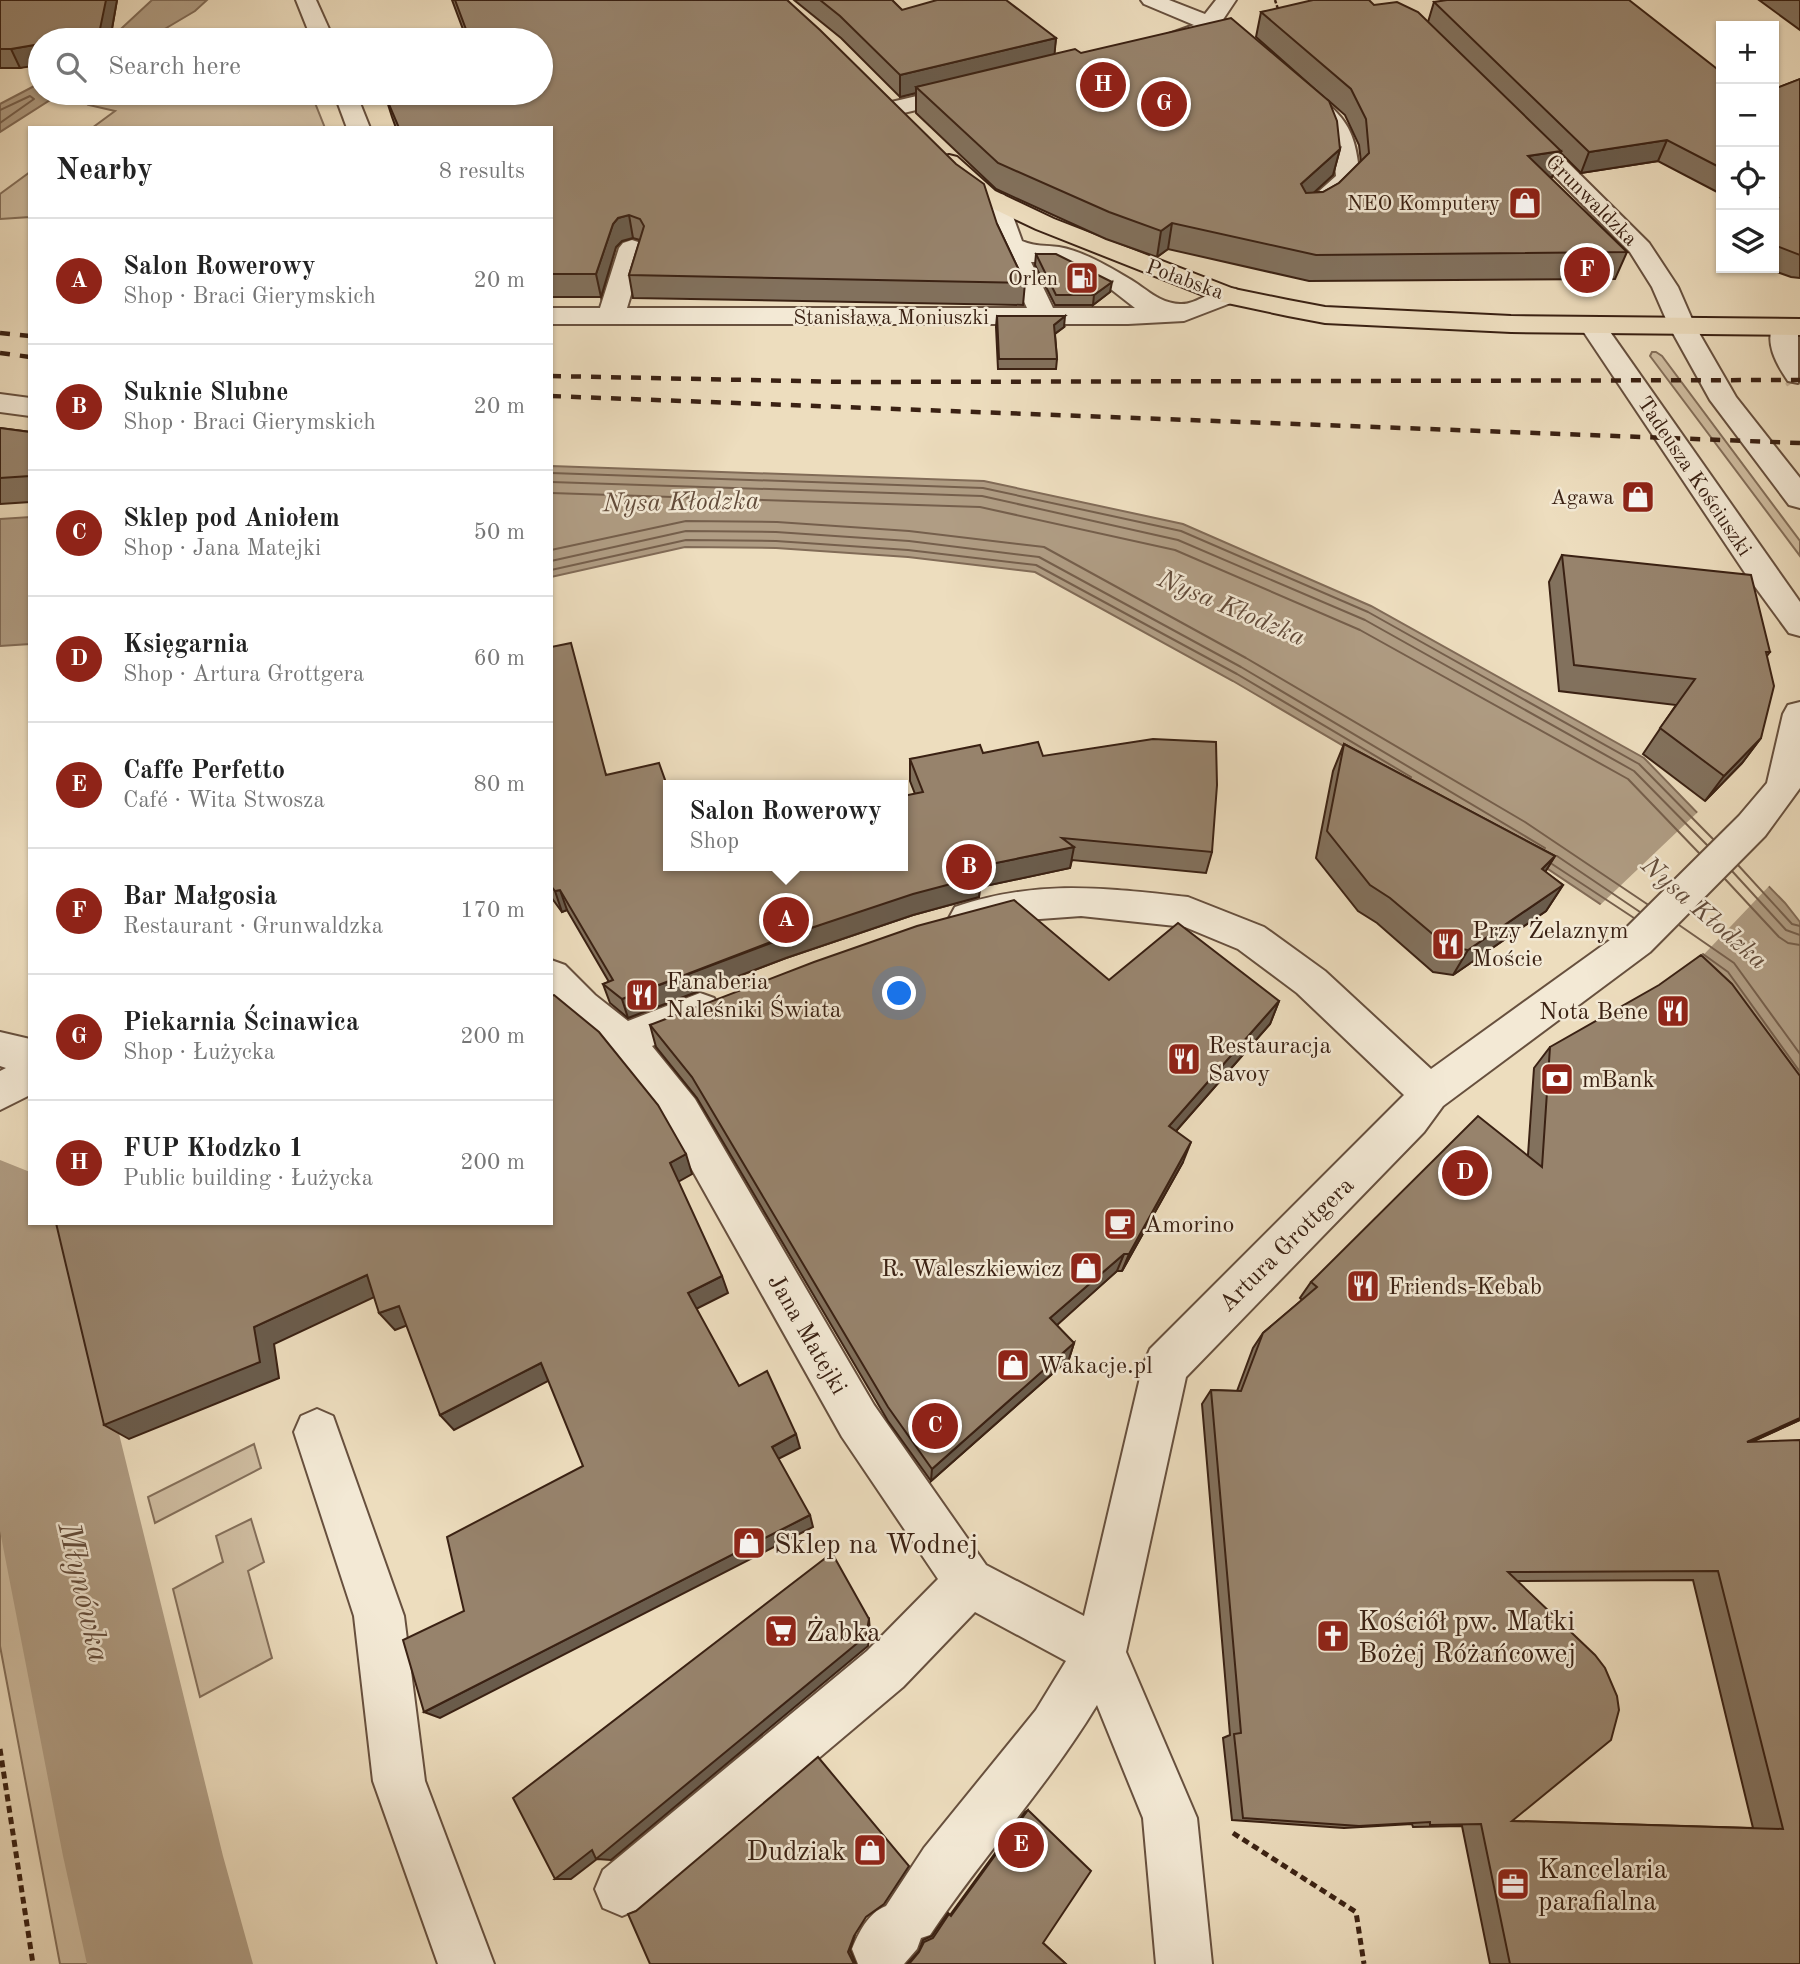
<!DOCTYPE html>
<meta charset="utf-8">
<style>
:root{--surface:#fff;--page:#f6f6f6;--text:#222;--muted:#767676;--line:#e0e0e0;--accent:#8f2418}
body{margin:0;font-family:"Old Standard TT",serif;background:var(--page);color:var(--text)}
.controls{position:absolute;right:21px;top:21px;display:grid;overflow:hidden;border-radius:0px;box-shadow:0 2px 5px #0004}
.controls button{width:63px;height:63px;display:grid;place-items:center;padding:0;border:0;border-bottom:2px solid var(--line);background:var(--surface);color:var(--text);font:35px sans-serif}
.you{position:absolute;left:900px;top:994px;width:24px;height:24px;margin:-18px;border:5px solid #fff;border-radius:50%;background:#1a73e8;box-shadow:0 0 0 10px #1a73e833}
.badge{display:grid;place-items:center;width:46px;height:46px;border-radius:50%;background:var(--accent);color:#fff;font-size:23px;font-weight:700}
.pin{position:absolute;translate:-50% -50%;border:4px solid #fff;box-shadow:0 2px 7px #0006}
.popup{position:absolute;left:663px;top:780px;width:245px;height:91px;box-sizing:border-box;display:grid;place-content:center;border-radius:0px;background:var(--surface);filter:drop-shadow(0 2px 5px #0005);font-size:23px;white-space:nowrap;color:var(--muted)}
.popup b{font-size:26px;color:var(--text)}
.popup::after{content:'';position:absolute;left:50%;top:100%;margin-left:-14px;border:14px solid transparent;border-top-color:var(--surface)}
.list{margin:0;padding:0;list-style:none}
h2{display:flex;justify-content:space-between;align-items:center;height:91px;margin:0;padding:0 28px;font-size:30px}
h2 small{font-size:23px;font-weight:400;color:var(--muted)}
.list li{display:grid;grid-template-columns:46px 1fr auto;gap:21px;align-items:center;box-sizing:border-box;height:126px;padding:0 28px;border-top:2px solid var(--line)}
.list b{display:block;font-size:26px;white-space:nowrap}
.list p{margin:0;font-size:23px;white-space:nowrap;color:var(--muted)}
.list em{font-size:23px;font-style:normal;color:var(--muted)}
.icon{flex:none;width:38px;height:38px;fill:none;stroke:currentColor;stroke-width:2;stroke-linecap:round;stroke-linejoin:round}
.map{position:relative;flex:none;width:1800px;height:1964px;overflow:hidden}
.search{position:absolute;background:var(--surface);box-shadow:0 2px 5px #0004;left:28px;top:28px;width:525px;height:77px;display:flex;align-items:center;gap:18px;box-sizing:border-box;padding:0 24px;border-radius:38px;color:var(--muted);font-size:26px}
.panel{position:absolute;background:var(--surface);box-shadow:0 2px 5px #0004;left:28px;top:126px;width:525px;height:1099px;border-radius:0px}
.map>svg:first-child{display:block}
</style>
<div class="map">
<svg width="1800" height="1964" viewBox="0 0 1800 1964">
<rect width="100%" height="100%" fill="#edddbe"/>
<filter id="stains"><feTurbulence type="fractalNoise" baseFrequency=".00286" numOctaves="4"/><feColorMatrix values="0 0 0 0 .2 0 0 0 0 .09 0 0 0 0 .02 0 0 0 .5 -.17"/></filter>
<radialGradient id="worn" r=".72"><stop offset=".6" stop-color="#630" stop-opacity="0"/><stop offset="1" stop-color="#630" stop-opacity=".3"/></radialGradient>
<g fill="#cfbda1" stroke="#846f5a" stroke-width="2">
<polygon points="105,93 311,93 325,128 92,128 115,111 89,105"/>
<polygon points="30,172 30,217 0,219 0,194"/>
<polygon points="1656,352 1662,356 1800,541 1800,556 1650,356 1652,352"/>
<polygon points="254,1444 261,1468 155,1523 148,1497"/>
<polygon points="0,1486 102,1964 60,1964 0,1646"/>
<polygon points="251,1519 264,1562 248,1571 272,1658 200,1697 173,1589 223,1562 216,1536"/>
</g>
<g fill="#b09d84" stroke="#816b57" stroke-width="2">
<polygon points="152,0 207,0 195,11 146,40 109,40"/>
<polygon points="40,83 40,93 61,93 0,132 0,104"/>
<polygon points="551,466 984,481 1183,524 1371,606 1644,758 1785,903 1800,922 1800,1099 1715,981 1512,845 1233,681 1035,572 908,557 776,548 685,547 551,577"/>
<polygon points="30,517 30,644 0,646 0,519"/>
</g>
<polygon fill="#edddbe" points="1700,810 1771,884 1690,969 1598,907"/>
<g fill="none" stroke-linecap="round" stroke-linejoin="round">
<g stroke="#755f4c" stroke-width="2">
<polyline points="0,110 30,96 34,99 0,123"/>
<polyline points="551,473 983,488 1181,531 1368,612 1639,764 1713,839"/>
<polyline points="551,482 982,496 1178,540 1365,620 1634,771 1707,845"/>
<polyline points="551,493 980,507 1175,550 1360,630 1628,779 1699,853"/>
<polyline points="551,550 686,521 777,522 909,531 1044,547 1246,658 1525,822 1647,904"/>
<polyline points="551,561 686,531 776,532 909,541 1039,557 1241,667 1545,848"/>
<polyline points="551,570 686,540 776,541 908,550 1036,565 1237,674 1411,777"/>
<polyline points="1557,856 1640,912"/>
<polyline points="1552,864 1634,918"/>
<polyline points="1738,865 1792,924 1800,926"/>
<polyline points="1732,871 1786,930 1800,935"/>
<polyline points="1725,879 1779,937 1788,943 1800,945"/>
<polyline points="1679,925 1734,963 1800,1054"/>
<polyline points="1703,954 1728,972 1800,1072"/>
</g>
<polygon fill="#b09d84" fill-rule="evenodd" points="0,1160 30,1172 30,1223 65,1223 73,1247 223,1856 253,1964 87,1964 63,1856 0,1531"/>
<polyline stroke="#c9b79c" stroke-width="31" stroke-dasharray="31 15" stroke-linecap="butt" points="1798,375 1800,378"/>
<defs>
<g id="minor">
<polygon points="296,0 316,0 334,40 312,40"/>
<path d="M1141,0H1169L1205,14L1216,0H1236L1222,21L1236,26L1239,31L1236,36L1228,37L1211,32C1197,41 1175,52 1158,48L1155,43L1158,38L1194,25L1144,4Z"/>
<polygon points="968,84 976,86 979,91 976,96 895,115 887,113 884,108 887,103"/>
<path d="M1301,85L1309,87C1347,120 1355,127 1360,178L1319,215L1310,217L1301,215L1298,210L1336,176L1333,146L1325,125L1290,92L1293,87Z"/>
<polygon points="334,93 356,93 370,128 347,128"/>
<polygon points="1519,120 1527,122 1649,243 1678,287 1695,326 1736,397 1800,478 1800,508 1789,505 1710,400 1669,326 1652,287 1630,252 1511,132 1507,127 1511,122"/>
<path d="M995,193L1004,195L1007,200L1022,241C1037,247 1045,245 1059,247C1082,251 1108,266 1128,278C1146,288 1158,303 1180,304C1200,305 1215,284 1236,289L1240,295L1236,301L1184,321L1128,324H551V308H600L619,248L623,243L632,240L641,243L645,248L627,308H1027L998,246L983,200L986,195ZM1031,262H1056L1112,290L1135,308H1053Z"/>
<polygon points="1592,317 1601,319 1800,602 1800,636 1789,633 1745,573 1579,325 1583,319"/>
<path d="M1785,319L1794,321L1798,327V383L1788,381C1777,365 1762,340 1776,321Z"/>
<polygon points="0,394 30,398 30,416 0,412"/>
<path d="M1800,702V788L1765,836L1650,952L1443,1106L1424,1132L1186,1377L1126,1652L1197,1818L1212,1964H1156L1143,1818L1097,1705C1048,1786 983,1856 930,1935L921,1938L917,1949L904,1964H858L852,1949C859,1932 868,1913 886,1906L924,1848L1036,1710L1066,1661L975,1612L903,1687L641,1908L622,1916L603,1908L595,1889L603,1870L867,1651L938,1579L842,1437L667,1125L609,1052L567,1019L551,1002V960L565,965L595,995L628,1021L700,993L714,998L720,1010L714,1022L652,1046L695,1099L874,1405L986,1565L1084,1616L1143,1365L1150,1349L1404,1095L1297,993L1238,949L1185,927L1081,916L1012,921L968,933L955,929L949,918L955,907C1039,879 1102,888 1188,897L1264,927L1325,971L1431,1069L1624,930L1739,816L1767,783L1783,714L1788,705Z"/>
<polygon points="0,1032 30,1039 30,1095 0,1110 0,1071 6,1068 0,1066"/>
<polygon points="317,1409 333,1416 404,1616 425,1781 494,1964 438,1964 373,1781 354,1616 294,1432 301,1416"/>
</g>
<polygon id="major" points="949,155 957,157 995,191 1054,219 1234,289 1288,300 1325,307 1511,316 1800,319 1800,335 1511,332 1325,323 1288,316 1218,301 1036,229 977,201 937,162 941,157"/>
</defs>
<use href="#minor" stroke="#67503e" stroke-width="4"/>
<use href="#major" stroke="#3a2113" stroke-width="4"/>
<polyline stroke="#3a2113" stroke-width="2.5" stroke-dasharray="3.5 2" stroke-linecap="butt" points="1275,0 1279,12"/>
<g stroke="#3a2113" stroke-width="5" stroke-dasharray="7 4.5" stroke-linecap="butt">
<polyline points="0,1749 33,1964"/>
<polyline points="1233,1833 1356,1912 1364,1964"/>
</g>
<use href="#minor" fill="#f3e9d5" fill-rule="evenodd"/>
<use href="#major" fill="#edddbe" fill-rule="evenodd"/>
<g stroke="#3a2113" stroke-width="4.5" stroke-dasharray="10 10" stroke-linecap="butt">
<polyline points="0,333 30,336"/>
<polyline points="0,353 30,357"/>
<polyline points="551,376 848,382 1800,380"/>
<polyline points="551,396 1800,443"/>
</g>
</g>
<g fill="#82715d" stroke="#3a2113" stroke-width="2" fill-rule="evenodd">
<polygon points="0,0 117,0 110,40 20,68 0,68"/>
<polygon points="452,0 787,0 997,224 1025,283 1023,305 633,298 629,275 640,240 633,238 622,241 616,247 601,297 551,297 551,128 396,128 392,117 385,95 541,93 541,40 467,40"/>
<path d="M794,0H892L902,10L1056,38L1054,54L1081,53L1325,98L1256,37L1261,12L1374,5L1428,22L1434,2L1721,72V194L1658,161L1581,173L1561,153L1552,177L1550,178L1627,252L1615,279L1309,281L1168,249L1157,257L1106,239L996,189L916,113V93L900,97L841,38ZM1329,101L1345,115L1359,145L1361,162L1339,183L1323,192H1314L1333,175L1340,149Z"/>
<polygon points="1759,0 1800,0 1800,30"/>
<polygon points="1800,79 1800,278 1791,277 1766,268 1774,268 1774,89"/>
<polygon points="1036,254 1110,292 1093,305 1055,305 1035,265"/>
<polygon points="997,316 1064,327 1055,334 1057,359 1056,369 998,369 996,327"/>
<polygon points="0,428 30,432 30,502 0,504"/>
<polygon points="1562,555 1770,652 1767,656 1761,738 1742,763 1705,801 1643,754 1676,705 1559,691 1549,582"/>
<polygon points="551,647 606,775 669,866 915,794 910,781 910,759 983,753 1043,756 1212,852 1206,873 1072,860 1070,868 980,887 979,897 913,915 786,958 628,1018 610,1003 603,984 609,982 567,910 562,912 551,897"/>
<polygon points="1344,744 1555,856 1545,872 1563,885 1546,911 1453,975 1433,972 1377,923 1358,911 1316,858 1333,771"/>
<polygon points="1109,980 1279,1001 1270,1024 1176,1131 1183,1162 1122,1271 1117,1271 1056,1325 1074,1343 1069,1359 931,1481 888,1421 697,1098 656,1047 650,1025"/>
<path d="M1550,1047L1800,1076V1420L1751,1442L1800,1964H1490L1462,1826L1413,1827L1412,1824L1344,1828L1232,1820L1223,1738L1230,1735L1202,1404L1211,1390L1237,1391L1253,1348L1263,1333L1302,1300L1300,1298L1311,1282L1528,1155L1534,1068ZM1693,1580L1753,1828L1512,1821L1518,1581Z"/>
<polygon points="1028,1810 1043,1943 1066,1964 907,1964 919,1951 923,1940 932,1936 948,1913 950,1915 1025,1812"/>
</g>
<g fill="#6a5c4c" stroke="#3a2113" stroke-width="2">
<polygon points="106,0 117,0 110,40 64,40"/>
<polygon points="1056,38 1054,60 916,87 916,93 900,97 900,75"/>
<polygon points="40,44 40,65 20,68 11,49"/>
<polygon points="1667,140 1658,161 1581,173 1589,152"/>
<polygon points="1340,149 1333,175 1295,210 1301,184"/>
<polygon points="1561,151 1552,177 1519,182 1528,156"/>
<polygon points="629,215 633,238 622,241 616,247 601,297 596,274 613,224 618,218"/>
<polygon points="1172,223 1168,249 1157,257 1161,231"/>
<polygon points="1112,282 1110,292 1093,305 1094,295"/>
<polygon points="1065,316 1064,327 1053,335 1054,325"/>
<polygon points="1761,738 1742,763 1705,801 1724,776"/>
<polygon points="1074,847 1070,868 980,887 979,897 913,915 786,958 628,1018 622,999 971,868"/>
<polygon points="1555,856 1539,882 1542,869"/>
<polygon points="1563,885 1546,911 1453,975 1468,950"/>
<polygon points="560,890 567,910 562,912 555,891"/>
<polygon points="1279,1001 1270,1024 1162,1147 1169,1126"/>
<polygon points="1191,1142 1183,1162 1122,1271 1129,1254"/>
<polygon points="686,1154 692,1174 676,1183 670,1163"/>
<polygon points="1124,1254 1117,1271 1046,1335 1050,1318"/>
<polygon points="367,1275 383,1293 274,1344 279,1378 129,1439 104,1425 254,1327"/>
<polygon points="722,1276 728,1293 694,1310 688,1293"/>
<polygon points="399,1306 413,1323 395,1330 379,1313"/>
<polygon points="1074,1343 1069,1359 931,1481 932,1469"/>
<polygon points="541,1363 552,1379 454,1430 440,1415"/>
<polygon points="1800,1418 1800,1420 1723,1455 1747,1442"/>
<polygon points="796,1434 800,1448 776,1460 772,1447"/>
<polygon points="810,1515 813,1527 440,1718 424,1712"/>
<polygon points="869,1619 870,1631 868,1646 611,1860 597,1859 571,1879 555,1879"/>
<polygon points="855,1935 850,1950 856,1964 854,1964 848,1952"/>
</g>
<g fill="#97836c" stroke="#3a2113" stroke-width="2" fill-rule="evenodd">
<polygon points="0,0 106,0 99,34 64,40 40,40 40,44 11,49 0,49"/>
<polygon points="455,0 787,0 820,30 956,164 984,184 997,224 1025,283 629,275 644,226 640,219 629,215 618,218 613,224 596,274 551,274 551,128 399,128 385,95 397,93 541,93 541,40 470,40"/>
<polygon points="820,0 892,0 902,10 937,0 1006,0 1056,38 900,75 840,16"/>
<polygon points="1313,0 1369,0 1374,5 1397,2 1418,12 1561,151 1528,156 1627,252 1316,255 1172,223 1161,231 1109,212 998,163 916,87 1075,49 1081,53 1231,18 1329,101 1337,121 1340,149 1301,184 1306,193 1323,192 1339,183 1369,153 1366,119 1351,89 1261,12"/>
<polygon points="1447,0 1629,0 1721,72 1721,168 1667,140 1589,152 1434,2"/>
<polygon points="1800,79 1800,255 1774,245 1774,204 1778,198 1774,196 1774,89"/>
<polygon points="1036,254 1056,254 1112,282 1094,295 1056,295"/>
<polygon points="997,316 1065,316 1054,325 1057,359 999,359"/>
<polygon points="0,428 30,432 30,476 0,478"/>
<polygon points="1562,555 1751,575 1770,652 1766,652 1774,686 1761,738 1724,776 1660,728 1695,679 1574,665"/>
<polygon points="571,643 606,775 659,763 669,791 669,866 903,866 903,796 923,792 910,759 980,745 983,753 1038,742 1043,756 1153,739 1216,742 1217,785 1212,852 1062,838 1074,847 971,868 981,876 913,894 784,937 622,999 603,984 613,980 560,890 555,891 551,886 551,647"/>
<polygon points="1344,744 1555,856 1542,869 1563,885 1468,950 1448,947 1390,898 1370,885 1327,831"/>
<polygon points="1014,900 1109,980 1178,923 1279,1001 1169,1126 1191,1142 1129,1254 1124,1254 1050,1318 1074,1343 932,1469 888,1407 692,1077 650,1025 814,962 917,926"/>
<path d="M1701,955L1732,984L1800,1076V1418L1747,1442L1800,1440V1964H1510L1481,1824L1430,1825V1822L1359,1826L1243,1818L1234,1734L1241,1733L1211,1390L1241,1391L1263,1333L1317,1287L1311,1282L1478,1116L1542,1167L1550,1047L1659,985ZM1718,1571L1783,1829L1512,1821L1611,1740L1619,1710L1617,1696L1605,1668L1595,1655L1508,1572Z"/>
<polygon points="554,995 599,1032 658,1105 686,1154 670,1163 722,1276 688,1293 739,1386 767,1371 796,1434 772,1447 810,1515 424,1712 403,1640 464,1611 447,1537 583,1466 541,1363 440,1415 399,1306 379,1313 367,1275 254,1327 260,1362 104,1425 56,1223 551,1223 551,996"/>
<polygon points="832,1553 869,1619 866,1636 596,1859 592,1850 555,1879 513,1798"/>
<polygon points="818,1757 909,1866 884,1904 866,1917 854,1936 848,1952 854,1964 650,1964 628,1914 636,1911"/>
<polygon points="1028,1810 1091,1871 1043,1943 1066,1964 909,1964 919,1952 924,1942 933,1938 949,1914 951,1916"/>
</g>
<defs>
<symbol id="shop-square" viewBox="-11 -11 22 22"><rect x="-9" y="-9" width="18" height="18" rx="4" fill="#8f2418" stroke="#f3e9d5"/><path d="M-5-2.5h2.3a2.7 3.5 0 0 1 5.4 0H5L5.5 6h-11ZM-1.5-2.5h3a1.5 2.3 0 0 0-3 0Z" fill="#fff"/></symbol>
<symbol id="fuel-square" viewBox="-11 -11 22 22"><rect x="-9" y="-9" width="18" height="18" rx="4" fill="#8f2418" stroke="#f3e9d5"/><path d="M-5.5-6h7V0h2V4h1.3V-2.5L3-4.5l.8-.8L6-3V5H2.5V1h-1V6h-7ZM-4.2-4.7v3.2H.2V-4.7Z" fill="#fff"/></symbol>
<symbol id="restaurant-square" viewBox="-11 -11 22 22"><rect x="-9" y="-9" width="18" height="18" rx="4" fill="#8f2418" stroke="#f3e9d5"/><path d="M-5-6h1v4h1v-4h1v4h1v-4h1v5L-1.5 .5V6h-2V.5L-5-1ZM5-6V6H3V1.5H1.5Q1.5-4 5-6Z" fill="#fff"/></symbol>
<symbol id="bank-square" viewBox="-11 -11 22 22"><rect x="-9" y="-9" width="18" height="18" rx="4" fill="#8f2418" stroke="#f3e9d5"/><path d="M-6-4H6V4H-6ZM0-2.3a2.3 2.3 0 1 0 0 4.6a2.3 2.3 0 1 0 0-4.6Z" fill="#fff"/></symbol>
<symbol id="cafe-square" viewBox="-11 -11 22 22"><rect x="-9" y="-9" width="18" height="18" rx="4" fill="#8f2418" stroke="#f3e9d5"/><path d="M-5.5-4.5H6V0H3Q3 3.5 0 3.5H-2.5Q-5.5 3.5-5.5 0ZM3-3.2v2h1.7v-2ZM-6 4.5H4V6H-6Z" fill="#fff"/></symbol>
<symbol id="supermarket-square" viewBox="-11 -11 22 22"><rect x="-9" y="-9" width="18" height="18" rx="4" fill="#8f2418" stroke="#f3e9d5"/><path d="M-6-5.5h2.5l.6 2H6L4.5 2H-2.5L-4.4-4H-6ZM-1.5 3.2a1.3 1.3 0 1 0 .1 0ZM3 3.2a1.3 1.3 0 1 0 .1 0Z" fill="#fff"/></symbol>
<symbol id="church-square" viewBox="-11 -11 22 22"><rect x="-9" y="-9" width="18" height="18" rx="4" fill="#8f2418" stroke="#f3e9d5"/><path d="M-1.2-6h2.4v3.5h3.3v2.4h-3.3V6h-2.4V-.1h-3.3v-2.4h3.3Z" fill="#fff"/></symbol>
<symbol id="office-square" viewBox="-11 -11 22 22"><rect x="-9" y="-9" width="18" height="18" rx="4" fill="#8f2418" stroke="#f3e9d5"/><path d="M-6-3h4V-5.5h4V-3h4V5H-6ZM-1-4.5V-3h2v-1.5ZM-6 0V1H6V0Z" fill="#fff"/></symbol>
</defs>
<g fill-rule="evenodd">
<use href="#shop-square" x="1506" y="184" width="38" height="38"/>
<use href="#fuel-square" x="1063" y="259" width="38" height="38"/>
<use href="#shop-square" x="1619" y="478" width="38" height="38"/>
<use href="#restaurant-square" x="1429" y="925" width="38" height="38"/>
<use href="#restaurant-square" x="623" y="976" width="38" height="38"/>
<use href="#restaurant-square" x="1654" y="992" width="38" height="38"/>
<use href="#restaurant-square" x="1165" y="1040" width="38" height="38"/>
<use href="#bank-square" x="1538" y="1060" width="38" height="38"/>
<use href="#cafe-square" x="1101" y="1205" width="38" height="38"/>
<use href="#shop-square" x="1067" y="1249" width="38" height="38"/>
<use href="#restaurant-square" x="1344" y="1267" width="38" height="38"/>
<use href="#shop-square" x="994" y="1346" width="38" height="38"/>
<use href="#shop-square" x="730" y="1524" width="38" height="38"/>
<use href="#supermarket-square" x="762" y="1612" width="38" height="38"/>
<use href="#church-square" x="1314" y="1617" width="38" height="38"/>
<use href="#shop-square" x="851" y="1831" width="38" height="38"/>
<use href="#office-square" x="1494" y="1865" width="38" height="38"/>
</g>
<g text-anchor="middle" stroke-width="5" stroke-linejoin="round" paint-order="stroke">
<g font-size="21" fill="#3a2113" stroke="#f3e9d5">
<text transform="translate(1592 200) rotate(45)" y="7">Grunwaldzka</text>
<text transform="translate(1185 279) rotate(20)" y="7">Połabska</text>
<text x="891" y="324">Stanisława Moniuszki</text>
<text transform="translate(1695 476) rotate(56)" y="7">Tadeusza Kościuszki</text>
</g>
<g font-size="21" fill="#3a2113" stroke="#f3e9d5" text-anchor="end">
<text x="1500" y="210">NEO Komputery</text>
<text x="1058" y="285">Orlen</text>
<text x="1614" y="504">Agawa</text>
</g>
<g font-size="24" fill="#3a2113" stroke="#f3e9d5" text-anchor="start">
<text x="1472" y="938">Przy Żelaznym<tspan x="1472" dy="28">Moście</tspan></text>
<text x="666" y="989">Fanaberia<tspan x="666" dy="28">Naleśniki Świata</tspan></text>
<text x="1648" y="1019" text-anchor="end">Nota Bene</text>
<text x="1208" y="1053">Restauracja<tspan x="1208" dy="28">Savoy</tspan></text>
<text x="1582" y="1087">mBank</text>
<text x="1144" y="1232">Amorino</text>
<text x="1062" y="1276" text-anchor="end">R. Waleszkiewicz</text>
<text x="1388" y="1294">Friends-Kebab</text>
<text x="1038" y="1373">Wakacje.pl</text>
</g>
<g font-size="24" fill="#3a2113" stroke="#f3e9d5">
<text transform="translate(1286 1244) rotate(-45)" y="8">Artura Grottgera</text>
<text transform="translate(808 1334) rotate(60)" y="8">Jana Matejki</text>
</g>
<g font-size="26" font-style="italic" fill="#634c3b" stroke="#f3e9d5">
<text transform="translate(681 501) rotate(-1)" y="9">Nysa Kłodzka</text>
<text transform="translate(1232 607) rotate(23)" y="9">Nysa Kłodzka</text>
<text transform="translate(1705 912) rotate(41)" y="9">Nysa Kłodzka</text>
</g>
<g font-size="28" fill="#3a2113" stroke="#f3e9d5" text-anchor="start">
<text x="774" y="1553">Sklep na Wodnej</text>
<text x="1358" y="1630">Kościół pw. Matki<tspan x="1358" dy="32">Bożej Różańcowej</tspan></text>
<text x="806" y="1641">Żabka</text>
<text x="846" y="1860" text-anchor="end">Dudziak</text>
<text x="1538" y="1878">Kancelaria<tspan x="1538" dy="32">parafialna</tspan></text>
</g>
<g font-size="32" font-style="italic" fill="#634c3b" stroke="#f3e9d5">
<text transform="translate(85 1592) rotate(77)" y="11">Młynówka</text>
</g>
</g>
<rect width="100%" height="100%" filter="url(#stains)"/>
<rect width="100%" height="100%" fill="url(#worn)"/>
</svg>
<div class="controls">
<button>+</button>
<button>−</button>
<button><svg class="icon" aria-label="locate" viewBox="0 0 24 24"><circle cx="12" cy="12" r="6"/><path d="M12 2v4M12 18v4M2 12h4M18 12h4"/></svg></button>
<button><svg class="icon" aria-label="layers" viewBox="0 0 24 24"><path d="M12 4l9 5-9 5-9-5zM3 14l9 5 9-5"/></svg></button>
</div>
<div class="you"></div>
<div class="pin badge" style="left:786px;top:920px">A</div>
<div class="popup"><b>Salon Rowerowy</b>Shop</div>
<div class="pin badge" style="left:969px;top:867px">B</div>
<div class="pin badge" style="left:935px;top:1426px">C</div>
<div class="pin badge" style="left:1465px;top:1173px">D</div>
<div class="pin badge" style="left:1021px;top:1845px">E</div>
<div class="pin badge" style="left:1587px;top:270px">F</div>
<div class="pin badge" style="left:1164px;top:104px">G</div>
<div class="pin badge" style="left:1103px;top:85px">H</div>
<div class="search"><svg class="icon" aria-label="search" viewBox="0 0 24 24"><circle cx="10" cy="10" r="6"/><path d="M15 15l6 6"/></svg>Search here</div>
<section class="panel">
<h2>Nearby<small>8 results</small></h2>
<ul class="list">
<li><span class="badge">A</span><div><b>Salon Rowerowy</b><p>Shop · Braci Gierymskich</p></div><em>20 m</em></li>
<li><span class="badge">B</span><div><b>Suknie Slubne</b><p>Shop · Braci Gierymskich</p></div><em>20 m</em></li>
<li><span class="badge">C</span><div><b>Sklep pod Aniołem</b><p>Shop · Jana Matejki</p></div><em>50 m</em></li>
<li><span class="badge">D</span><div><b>Księgarnia</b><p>Shop · Artura Grottgera</p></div><em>60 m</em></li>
<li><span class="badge">E</span><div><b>Caffe Perfetto</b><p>Café · Wita Stwosza</p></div><em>80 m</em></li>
<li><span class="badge">F</span><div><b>Bar Małgosia</b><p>Restaurant · Grunwaldzka</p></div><em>170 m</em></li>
<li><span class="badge">G</span><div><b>Piekarnia Ścinawica</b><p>Shop · Łużycka</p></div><em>200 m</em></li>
<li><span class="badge">H</span><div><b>FUP Kłodzko 1</b><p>Public building · Łużycka</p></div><em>200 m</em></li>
</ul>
</section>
</div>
